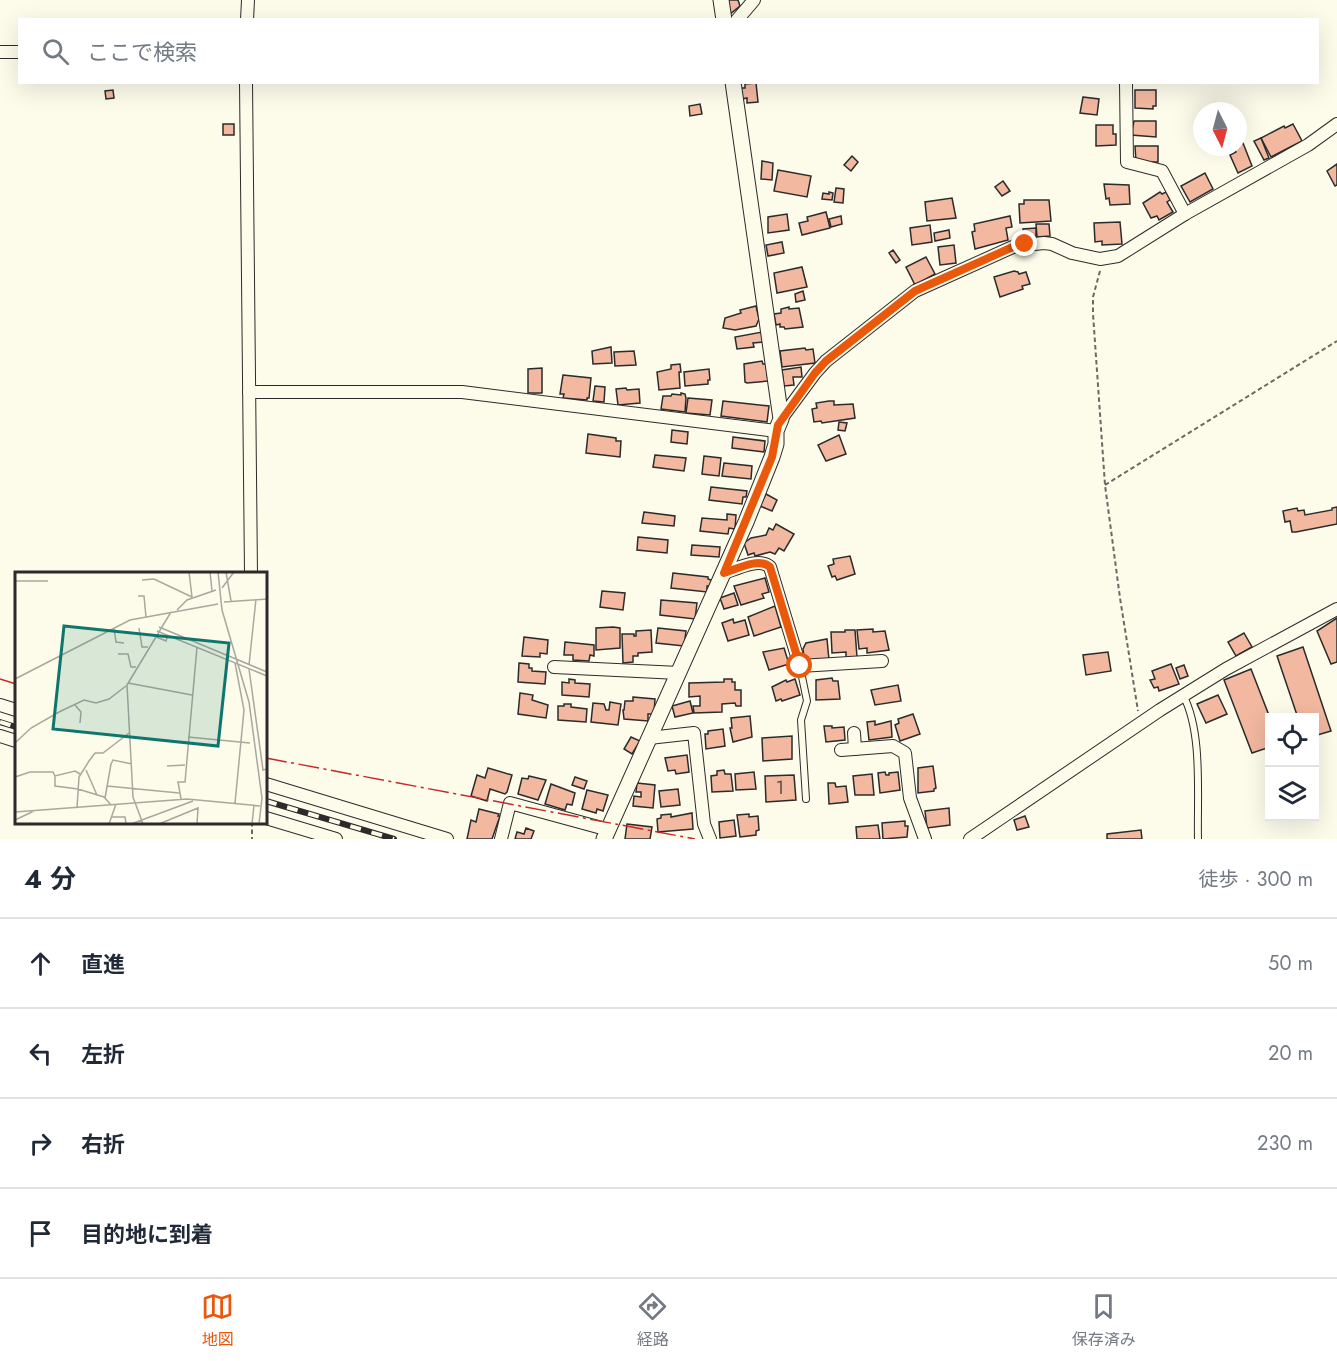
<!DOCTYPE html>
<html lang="ja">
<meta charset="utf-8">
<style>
:root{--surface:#fff;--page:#f2f2f3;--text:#1f2937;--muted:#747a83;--line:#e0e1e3;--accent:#ea580c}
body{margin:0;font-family:Jost,"Noto Sans JP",sans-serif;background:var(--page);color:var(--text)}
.controls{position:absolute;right:18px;bottom:18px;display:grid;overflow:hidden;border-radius:0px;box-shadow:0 6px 24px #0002}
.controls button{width:54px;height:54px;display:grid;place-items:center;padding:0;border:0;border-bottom:2px solid var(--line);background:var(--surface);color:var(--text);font:30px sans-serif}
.compass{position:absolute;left:1193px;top:102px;width:54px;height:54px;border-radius:50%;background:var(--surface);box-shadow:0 6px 24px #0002;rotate:174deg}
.stop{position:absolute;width:18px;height:18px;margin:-14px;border:4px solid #ea580c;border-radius:50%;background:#fff}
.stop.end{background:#ea580c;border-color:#fff;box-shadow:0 2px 6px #0008}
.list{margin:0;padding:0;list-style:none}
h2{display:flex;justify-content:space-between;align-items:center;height:78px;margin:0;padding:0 24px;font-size:26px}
h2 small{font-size:20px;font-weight:400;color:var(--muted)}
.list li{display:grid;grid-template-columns:39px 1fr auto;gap:18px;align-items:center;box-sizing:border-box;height:90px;padding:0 24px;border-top:2px solid var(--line)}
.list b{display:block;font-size:22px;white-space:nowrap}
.list em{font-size:20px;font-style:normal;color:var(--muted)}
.icon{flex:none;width:33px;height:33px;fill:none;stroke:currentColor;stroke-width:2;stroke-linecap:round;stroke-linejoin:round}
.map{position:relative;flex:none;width:1337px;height:839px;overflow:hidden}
.search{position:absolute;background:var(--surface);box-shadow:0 6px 24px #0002;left:18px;right:18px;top:18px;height:66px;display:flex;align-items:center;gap:15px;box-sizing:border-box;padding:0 21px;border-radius:0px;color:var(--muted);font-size:22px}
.sheet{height:438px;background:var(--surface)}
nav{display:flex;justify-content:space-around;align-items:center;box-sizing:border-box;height:84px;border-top:2px solid var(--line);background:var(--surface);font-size:16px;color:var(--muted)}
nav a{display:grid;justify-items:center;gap:3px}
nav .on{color:var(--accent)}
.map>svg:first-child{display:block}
</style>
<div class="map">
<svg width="1337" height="839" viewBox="0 0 1337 839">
<rect width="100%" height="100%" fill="#fdfbea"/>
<g fill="#f2b8a0" stroke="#2b2b2b" stroke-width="1.5">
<polygon points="728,0 738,0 740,6 730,14"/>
<polygon points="756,83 758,102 747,103 747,98 742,99 741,88 745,88 745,84"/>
<polygon points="113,90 114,98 106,99 105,91"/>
<polygon points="1135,90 1156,90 1156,106 1153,106 1153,109 1135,108"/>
<polygon points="1083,97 1099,99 1097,115 1080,113"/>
<polygon points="700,104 702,114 690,116 689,106"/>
<polygon points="1134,121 1156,121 1156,137 1131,135"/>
<rect x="223" y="124" width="11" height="11"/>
<polygon points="1293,124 1302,141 1271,157 1261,138 1284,126 1285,128"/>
<polygon points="1096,125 1113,125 1113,134 1116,134 1116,145 1096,146"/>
<polygon points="1261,138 1269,158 1264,160 1254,141"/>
<polygon points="1243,143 1252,166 1238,173 1230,155 1236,152 1234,148"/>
<polygon points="1135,146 1158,146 1158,162 1136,162"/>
<polygon points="852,156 858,162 851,171 844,165"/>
<polygon points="762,161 773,163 772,180 761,179"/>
<polygon points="1337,164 1337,185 1335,186 1327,171"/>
<polygon points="778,170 811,176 807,197 774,191"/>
<polygon points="1205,173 1213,189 1190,202 1181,186"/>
<polygon points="1003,181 1010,191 1002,196 995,187"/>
<polygon points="1104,184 1129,185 1130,204 1110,205 1109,198 1106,199"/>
<polygon points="836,188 844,189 843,203 834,202"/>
<polygon points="829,192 833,193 832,200 822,199 823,193 829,194"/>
<polygon points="1160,192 1162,194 1166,192 1170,200 1167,202 1173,212 1159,220 1157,216 1151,218 1143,203"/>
<polygon points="952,198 956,218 927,221 925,202"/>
<polygon points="1024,200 1049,200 1051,221 1020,223 1019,204 1024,204"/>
<polygon points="826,212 830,228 802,235 799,223 808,221 807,217"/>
<polygon points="787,214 789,230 768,233 768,217"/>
<polygon points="841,216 842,224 831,227 829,219"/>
<polygon points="1010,216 1012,227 1006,228 1008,240 975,249 972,232 975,231 974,224"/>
<polygon points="1120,222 1122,244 1102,245 1102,241 1095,242 1094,223"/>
<polygon points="1036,224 1049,224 1050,236 1037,237"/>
<polygon points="930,225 932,242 912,245 910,228"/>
<polygon points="1036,228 1036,236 1024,237 1023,229"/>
<polygon points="949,230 950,238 935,241 934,233"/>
<polygon points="782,242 784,253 768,256 766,245"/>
<polygon points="954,245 956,263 940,265 938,247"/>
<polygon points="893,250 900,260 896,263 889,253"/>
<polygon points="926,257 935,274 915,285 906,267"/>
<polygon points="802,267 807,287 777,293 774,273"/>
<polygon points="1014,271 1018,272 1019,274 1026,272 1030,284 1022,286 1023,289 1000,297 994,277"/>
<polygon points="803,291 805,300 796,302 795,294"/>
<polygon points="756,306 759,319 756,326 735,330 723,328 725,318 741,313 740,310"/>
<polygon points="789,307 789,309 799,308 803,327 785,329 784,327 780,327 780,324 776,325 774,314 781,313 781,309"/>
<polygon points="762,332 764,342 753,343 754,347 737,349 735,337"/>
<polygon points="611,347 612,363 593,364 592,351"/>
<polygon points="805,348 806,350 813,349 815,363 782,367 780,351"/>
<polygon points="634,351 636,365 615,366 614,352"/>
<polygon points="762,361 763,364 766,364 768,381 747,383 745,382 744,364"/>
<polygon points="680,364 681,372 679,372 680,388 659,390 657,372 671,369 671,365"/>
<polygon points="801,367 802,377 793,377 794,385 784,386 782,370"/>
<polygon points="542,368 542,393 528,393 528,369"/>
<polygon points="709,369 710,380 708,380 708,384 685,386 684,372"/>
<polygon points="563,375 591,378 589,398 587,398 587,400 563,398 564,394 560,394"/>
<polygon points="595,386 605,387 604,402 593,401"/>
<polygon points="626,388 627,390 639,389 640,403 618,405 616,389"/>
<polygon points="681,393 685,394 686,398 685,412 661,409 663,396 671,396 672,394 681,395"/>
<polygon points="688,398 712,400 710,415 686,413"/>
<polygon points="723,401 769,406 767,422 721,416"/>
<polygon points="829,401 834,401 834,405 853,404 855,418 822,423 821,421 814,422 812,409 817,408 816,403"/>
<polygon points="839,422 847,423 845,431 838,430"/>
<polygon points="672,430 688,432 687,444 671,442"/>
<polygon points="588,434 616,438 616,441 621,441 620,457 586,453"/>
<polygon points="839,435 846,454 826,461 818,445"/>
<polygon points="733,437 765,441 764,452 732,448"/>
<polygon points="655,455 686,458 684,471 653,467"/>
<polygon points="704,456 721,458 719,476 702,474"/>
<polygon points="724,463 752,466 751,479 722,476"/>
<polygon points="711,487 747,491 746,497 743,497 742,504 709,500"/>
<polygon points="766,494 777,500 772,511 760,506"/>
<polygon points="1337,507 1337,524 1296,532 1292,532 1290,521 1285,522 1283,511 1297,508 1298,511 1304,510 1305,515 1332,510 1332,508"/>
<polygon points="644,512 675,516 674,526 642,523"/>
<polygon points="727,514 736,515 735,529 729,528 728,534 700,531 702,518 727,520"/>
<polygon points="776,524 794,534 784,551 779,548 775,554 770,552 755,556 754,553 748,555 744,543 751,538 766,535 769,528 773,530"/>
<polygon points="638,537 668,540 667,553 637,550"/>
<polygon points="692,545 720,547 719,557 691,555"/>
<polygon points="850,556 855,574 837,580 835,576 832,577 828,566 834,564 833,559"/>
<polygon points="673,573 708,577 708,579 711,580 710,586 707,586 707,592 671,588"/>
<polygon points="765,578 769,592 762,594 764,598 741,605 734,586"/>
<polygon points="602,591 625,593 623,610 600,607"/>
<polygon points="734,593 738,605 724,609 720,598"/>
<polygon points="661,600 697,603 695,619 660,615"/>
<polygon points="775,606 781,627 754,636 748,617"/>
<polygon points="1337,618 1337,662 1331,664 1317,631"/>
<polygon points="733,619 734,623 745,620 749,635 728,641 722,623"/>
<polygon points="613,627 620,628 620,648 596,650 596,628"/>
<polygon points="658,628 686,631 684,646 656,643"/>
<polygon points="873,629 873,632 885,631 889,650 867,653 867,648 859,649 857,630"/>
<polygon points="651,630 652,652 638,653 638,656 633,656 633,662 623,663 622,634 634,634 634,636 636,636 636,631"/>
<polygon points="845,630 855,630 857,657 846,658 846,652 832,653 831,632 845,632"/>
<polygon points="1244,633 1252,647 1236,656 1228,642"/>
<polygon points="524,637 548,640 547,654 540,653 540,657 522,656"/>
<polygon points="827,639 829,660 808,662 808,657 804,657 803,649 806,643"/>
<polygon points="565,642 594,645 594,656 590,655 589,661 573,660 573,655 564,655"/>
<polygon points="1303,647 1331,731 1314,736 1314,718 1298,718 1277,656"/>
<polygon points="784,648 789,664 769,670 763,652"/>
<polygon points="1108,652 1111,671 1086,675 1083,655"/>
<polygon points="519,663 529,664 529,668 532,668 532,671 546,672 545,684 518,682"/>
<polygon points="1171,664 1179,684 1159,691 1158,687 1154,688 1150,680 1155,679 1152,671"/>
<polygon points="1184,665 1188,676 1180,679 1176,668"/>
<polygon points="1251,669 1270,718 1270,747 1252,753 1224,680"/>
<polygon points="832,678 833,681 838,681 840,699 816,700 816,680"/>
<polygon points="569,679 575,680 575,683 590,684 589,697 562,695 562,682 569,683"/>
<polygon points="724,679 732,679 732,682 735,682 735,690 741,690 741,706 736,706 735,703 722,704 722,712 694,713 693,706 700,706 700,696 689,697 689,683 724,682"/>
<polygon points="795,679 800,695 782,701 781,699 776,701 772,687 786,680 787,682"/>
<polygon points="898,685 901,701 875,705 871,690"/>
<polygon points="520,693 533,695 532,700 548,705 546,718 518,714"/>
<polygon points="1218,695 1227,714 1206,723 1197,704"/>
<polygon points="633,697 655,699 654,714 648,714 648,721 624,719 623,710 624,710 625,701 633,701"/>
<polygon points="690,701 693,713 675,717 672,706"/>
<polygon points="610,702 621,704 618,725 591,722 593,703 604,704 606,710 609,710"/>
<polygon points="564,704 571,704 571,707 587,709 586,722 558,720 558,706 564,706"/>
<polygon points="913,714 920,734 900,741 895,725 899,723 898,719"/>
<polygon points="750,716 752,737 733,742 730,728 732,728 731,718"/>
<polygon points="875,721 875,725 891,721 892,737 869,740 867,722"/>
<polygon points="824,726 832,726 832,728 844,727 845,740 826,742"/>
<polygon points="723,729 725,746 706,749 705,734 708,734 708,731"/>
<polygon points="792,736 792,759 763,761 762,738"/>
<polygon points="631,737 640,741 632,754 624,749"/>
<polygon points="687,755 689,772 676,774 675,770 668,771 665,758"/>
<polygon points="933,766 936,788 934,789 934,791 918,793 918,768"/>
<polygon points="488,768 512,775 507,792 505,794 490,789 487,801 471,796 477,775 485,778"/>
<polygon points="724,770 725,774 731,774 733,791 712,792 711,776 717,775 717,771"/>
<polygon points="754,772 756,789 736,790 735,774"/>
<polygon points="885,772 886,775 889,775 889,773 898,772 900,790 880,793 878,773"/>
<polygon points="872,774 874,795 855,795 853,776"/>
<polygon points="794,775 796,800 766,802 765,776"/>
<polygon points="529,776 546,780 538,800 518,794 522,778 528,779"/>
<polygon points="575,777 587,781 584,789 572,785"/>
<polygon points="637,783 655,785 653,808 633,806 634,796 641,797 641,792 636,792"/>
<polygon points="828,783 835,783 836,787 846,786 848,802 829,804"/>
<polygon points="551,784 575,793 572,805 567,804 565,810 545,804"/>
<polygon points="678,789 680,805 661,807 659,791"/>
<polygon points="587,790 608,795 603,811 597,809 596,813 582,809"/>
<polygon points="949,808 950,825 927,828 925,811"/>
<polygon points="479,809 499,814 498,816 500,816 492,839 467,839 471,820 476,822"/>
<polygon points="692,813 693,829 658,832 657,819 661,818 661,815 671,814 671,817"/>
<polygon points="749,814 749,817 758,816 759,830 756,831 756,835 740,837 737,815"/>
<polygon points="1025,816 1029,827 1017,830 1014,820"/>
<polygon points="734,820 736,836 720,838 719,822"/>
<polygon points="905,821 905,826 908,826 907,837 883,839 882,823"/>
<polygon points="627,824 652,827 650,839 625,839"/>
<polygon points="878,825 880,839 857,839 856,827"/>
<polygon points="526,828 534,831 531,839 515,839 517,832 524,834"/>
<polygon points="1141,830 1142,839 1107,839 1107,834"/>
</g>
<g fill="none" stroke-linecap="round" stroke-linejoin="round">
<defs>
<g id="service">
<polyline points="800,667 807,701 801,720 806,799"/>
<path d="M1183,695C1203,732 1197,796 1198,839"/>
</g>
<g id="minor">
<polyline points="247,20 248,0"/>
<polyline points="737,20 754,0"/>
<polyline points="0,52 20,52"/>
<polyline points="246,82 251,574"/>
<polyline points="1126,82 1127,162 1162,171 1185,214"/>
<polyline points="249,392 462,392 776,431"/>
<polyline points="781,419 815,373 826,361 915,291 1015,246 1044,243 1052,244 1072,253 1100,259 1118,256 1185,214 1308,145 1337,124"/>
<path d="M724,573C736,569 759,557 770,567L800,666L882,661"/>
<polyline points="554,667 679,673"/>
<polyline points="0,705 16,710"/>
<polyline points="854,733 855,749"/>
<polyline points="0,736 16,741"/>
<polyline points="649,738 694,733 704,824 710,839"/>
<polyline points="841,750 893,746 905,753 910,798 925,839"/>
<polyline points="266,784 447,839"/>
<polyline points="266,818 336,839"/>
<polyline points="501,839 510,803 609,830"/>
<polyline points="970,839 1160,710 1226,669 1337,609"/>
</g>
<g id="tertiary">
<polyline points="721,0 724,20"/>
<polyline points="604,839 746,522 772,457 776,444 776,431 781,419 733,82"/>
</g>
</defs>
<use href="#service" stroke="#2b2b2b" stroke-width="8"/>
<use href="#minor" stroke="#2b2b2b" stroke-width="14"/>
<use href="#tertiary" stroke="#2b2b2b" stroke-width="17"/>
<g stroke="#6a6964" stroke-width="2" stroke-dasharray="4.5 3" stroke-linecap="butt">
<polyline points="1100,271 1093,297 1093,314 1105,485 1120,598 1138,711"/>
<polyline points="1105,485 1337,341"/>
<polyline points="252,822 252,839"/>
</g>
<use href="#service" stroke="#fdfbea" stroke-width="6"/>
<use href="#minor" stroke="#fdfbea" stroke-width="12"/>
<use href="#tertiary" stroke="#fdfbea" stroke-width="15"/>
<defs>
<g id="rail">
<polyline points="0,722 16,727"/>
<polyline points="266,801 394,839"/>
</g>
</defs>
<use href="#rail" stroke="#2b2b2b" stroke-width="6"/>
<use href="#rail" stroke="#fdfbea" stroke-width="4" stroke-dasharray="11" stroke-linecap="butt"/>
<g stroke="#c62828" stroke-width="1.5" stroke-dasharray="21 4.5 3 4.5" stroke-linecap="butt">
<polyline points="0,679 16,684"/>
<polyline points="266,758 695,839"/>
</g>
</g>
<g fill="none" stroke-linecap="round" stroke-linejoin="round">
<path stroke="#ea580c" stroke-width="8" d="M800,666L770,567C759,557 737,569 724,573L772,457L778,425L815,373L826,361L915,291L1015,246L1025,244"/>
</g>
<g text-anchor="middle" stroke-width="4.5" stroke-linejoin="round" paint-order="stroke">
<g font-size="18" fill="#5d4e48">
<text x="780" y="794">1</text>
</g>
</g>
<g transform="translate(15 572)">
<rect width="252" height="252" fill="#fdfbea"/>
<path fill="none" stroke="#a9a89e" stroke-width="1.5" d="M174,0L177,25M195,0L197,19M203,0L207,38L234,130L247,226L244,252M211,0L216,29M127,8L139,7L177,25M0,9H33M207,16L219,0M123,24H129L131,45M209,30L252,27M162,38L172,28L201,18M144,55L252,100M99,56L101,70L109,71M124,56L127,75H133M142,59L252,104M139,64L151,69L153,63M103,82H113L116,95H121M220,91L229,138L220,231M234,93L241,27M234,97L248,198L252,197M0,107L115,48L203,32M113,111L177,123M60,133L66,140L65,151M173,165L235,171M0,171L16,156L44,140L69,128L81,131L94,127L111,114M96,192L98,188L117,192M152,194L170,193M71,198L82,223M40,204V214L63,217L89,225L96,233M0,205L15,200H38L40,204L60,199L65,202M92,214L164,221M90,226L96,192M166,227L163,210H170L182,75M62,236L64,205L74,189L80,181H88L114,161M0,240L172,227L245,234M97,245H110L111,252M0,248L19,239M94,252L101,232M116,252L178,229M128,252L118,225L112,113L156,40M144,252L183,236L182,252M237,252L239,233"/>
<path fill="#0f766e" fill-opacity="0.15" stroke="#0f766e" stroke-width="3" d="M49,54L214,71L203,174L38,157Z"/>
<rect width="252" height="252" fill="none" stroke="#2b2b2b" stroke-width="3"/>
</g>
</svg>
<div class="controls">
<button><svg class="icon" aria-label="locate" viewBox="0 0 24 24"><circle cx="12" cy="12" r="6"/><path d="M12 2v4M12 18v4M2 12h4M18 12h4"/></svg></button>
<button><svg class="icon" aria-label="layers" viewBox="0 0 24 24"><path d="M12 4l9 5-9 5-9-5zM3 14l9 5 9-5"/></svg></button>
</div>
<svg class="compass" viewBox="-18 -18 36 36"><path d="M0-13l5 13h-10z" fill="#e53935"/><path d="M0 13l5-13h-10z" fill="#747a83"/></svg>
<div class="stop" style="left:800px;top:666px"></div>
<div class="stop end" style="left:1025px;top:244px"></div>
<div class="search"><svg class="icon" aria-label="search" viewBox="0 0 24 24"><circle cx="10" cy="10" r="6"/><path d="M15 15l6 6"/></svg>ここで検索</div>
</div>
<section class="sheet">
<h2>4 分<small>徒歩 · 300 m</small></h2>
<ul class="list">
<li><svg class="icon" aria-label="ahead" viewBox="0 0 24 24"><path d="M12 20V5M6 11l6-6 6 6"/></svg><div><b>直進</b></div><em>50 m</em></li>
<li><svg class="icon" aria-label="left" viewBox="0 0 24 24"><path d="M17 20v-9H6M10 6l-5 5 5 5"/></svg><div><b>左折</b></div><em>20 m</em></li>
<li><svg class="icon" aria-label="right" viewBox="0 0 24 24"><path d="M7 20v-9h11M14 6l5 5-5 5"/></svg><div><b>右折</b></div><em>230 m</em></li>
<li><svg class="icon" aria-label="arrive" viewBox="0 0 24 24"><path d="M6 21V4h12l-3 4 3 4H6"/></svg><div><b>目的地に到着</b></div></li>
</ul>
</section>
<nav>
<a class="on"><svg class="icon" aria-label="map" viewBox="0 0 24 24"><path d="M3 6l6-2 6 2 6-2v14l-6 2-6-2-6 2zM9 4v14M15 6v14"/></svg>地図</a>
<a><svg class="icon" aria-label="directions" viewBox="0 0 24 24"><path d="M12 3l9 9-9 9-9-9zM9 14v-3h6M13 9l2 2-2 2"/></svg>経路</a>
<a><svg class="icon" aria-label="saved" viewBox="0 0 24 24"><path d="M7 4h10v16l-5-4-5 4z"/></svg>保存済み</a>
</nav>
